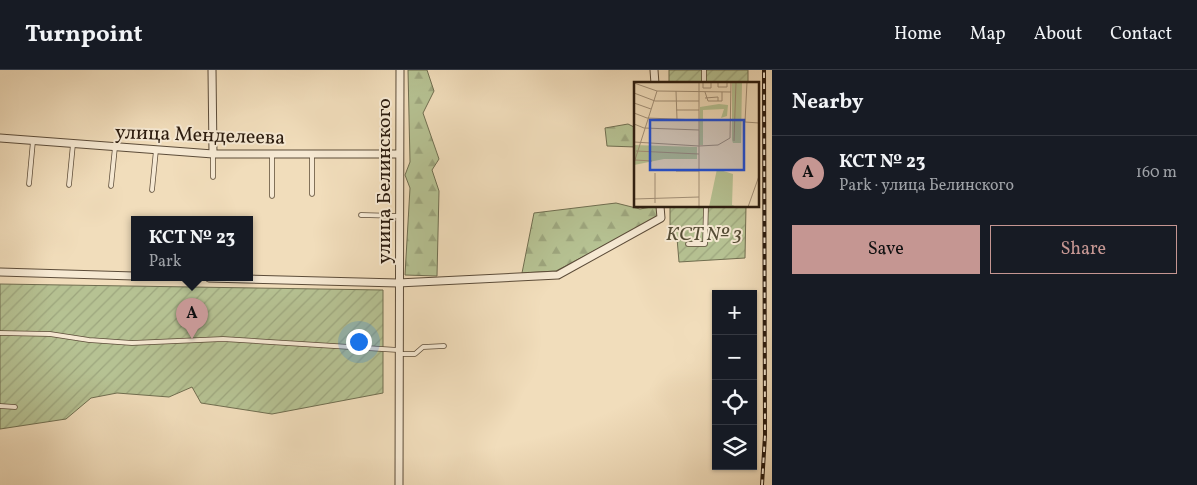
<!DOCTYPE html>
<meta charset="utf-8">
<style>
:root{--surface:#171b24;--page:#20242c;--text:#f1f3f6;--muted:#9ea1a6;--line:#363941;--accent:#c59692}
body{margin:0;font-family:Vollkorn,serif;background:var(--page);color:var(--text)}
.controls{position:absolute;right:15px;bottom:15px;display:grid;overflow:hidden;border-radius:0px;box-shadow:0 1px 4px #0004}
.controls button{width:45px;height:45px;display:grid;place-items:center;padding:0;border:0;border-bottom:1px solid var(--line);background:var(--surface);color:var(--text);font:25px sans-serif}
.you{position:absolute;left:358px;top:271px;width:18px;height:18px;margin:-12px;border:4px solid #fff;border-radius:50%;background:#1a73e8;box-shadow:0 0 0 8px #1a73e833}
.badge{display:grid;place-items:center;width:32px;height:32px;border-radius:50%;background:var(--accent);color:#111;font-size:16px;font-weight:700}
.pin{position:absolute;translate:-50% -41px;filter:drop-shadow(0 1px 2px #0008)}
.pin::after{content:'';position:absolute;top:26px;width:18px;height:15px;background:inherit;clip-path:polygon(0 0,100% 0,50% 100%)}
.popup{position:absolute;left:131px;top:146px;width:122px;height:65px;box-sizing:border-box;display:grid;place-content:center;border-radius:0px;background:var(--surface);filter:drop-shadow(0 1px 4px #0005);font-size:16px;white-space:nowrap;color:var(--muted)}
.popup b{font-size:19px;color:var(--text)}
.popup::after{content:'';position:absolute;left:50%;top:100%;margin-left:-10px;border:10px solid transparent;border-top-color:var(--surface)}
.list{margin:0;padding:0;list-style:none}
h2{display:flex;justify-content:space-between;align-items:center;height:65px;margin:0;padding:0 20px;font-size:21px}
h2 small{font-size:16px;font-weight:400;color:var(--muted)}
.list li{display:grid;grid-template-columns:32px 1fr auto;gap:15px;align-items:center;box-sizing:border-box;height:75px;padding:0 20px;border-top:1px solid var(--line)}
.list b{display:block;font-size:19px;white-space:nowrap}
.list p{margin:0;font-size:16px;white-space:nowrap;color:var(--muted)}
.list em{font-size:16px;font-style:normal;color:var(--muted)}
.actions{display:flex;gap:10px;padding:15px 20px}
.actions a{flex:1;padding:11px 0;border:1px solid var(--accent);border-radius:0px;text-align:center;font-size:18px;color:var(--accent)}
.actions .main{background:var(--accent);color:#111}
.icon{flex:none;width:28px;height:28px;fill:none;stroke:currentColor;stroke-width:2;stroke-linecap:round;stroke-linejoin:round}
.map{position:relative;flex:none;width:772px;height:415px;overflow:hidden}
header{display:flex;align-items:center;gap:30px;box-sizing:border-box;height:70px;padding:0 25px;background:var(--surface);border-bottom:1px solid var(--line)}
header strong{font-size:24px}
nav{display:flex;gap:28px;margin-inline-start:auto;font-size:18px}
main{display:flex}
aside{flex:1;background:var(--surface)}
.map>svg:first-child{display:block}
</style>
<header>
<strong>Turnpoint</strong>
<nav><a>Home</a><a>Map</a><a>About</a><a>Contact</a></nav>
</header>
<main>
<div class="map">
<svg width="772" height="415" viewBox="0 0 772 415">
<defs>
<pattern id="forest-firs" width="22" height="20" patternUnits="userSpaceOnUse" patternTransform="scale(1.25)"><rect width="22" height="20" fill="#b6c293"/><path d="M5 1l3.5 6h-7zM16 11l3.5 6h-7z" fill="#9da67e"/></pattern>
<pattern id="garden-furrows" width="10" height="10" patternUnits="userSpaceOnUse" patternTransform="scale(1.25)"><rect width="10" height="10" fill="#b6c293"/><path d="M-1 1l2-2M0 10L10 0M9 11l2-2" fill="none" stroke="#9da67e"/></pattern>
</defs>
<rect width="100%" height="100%" fill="#f1ddbb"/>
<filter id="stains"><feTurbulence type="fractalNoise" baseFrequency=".004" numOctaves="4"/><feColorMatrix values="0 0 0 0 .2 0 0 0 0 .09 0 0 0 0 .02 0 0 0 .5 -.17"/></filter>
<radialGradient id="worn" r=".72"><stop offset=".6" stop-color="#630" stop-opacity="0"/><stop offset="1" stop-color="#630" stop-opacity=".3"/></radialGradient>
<g fill="url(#forest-firs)" stroke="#706e50">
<polygon points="408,0 427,0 434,21 423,43 439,89 432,100 439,121 437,206 405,205 410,118 405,105 410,92"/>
<polygon points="628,54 636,58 636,77 607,76 605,58"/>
<polygon points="616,133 640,139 657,136 658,147 556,201 522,203 534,143"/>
</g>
<g fill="url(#garden-furrows)" stroke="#706e50">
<rect x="669" y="0" width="79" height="14"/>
<polygon points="670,136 746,136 745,188 679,192 677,168 670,166"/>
<polygon points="0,214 383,220 383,323 272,344 201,333 192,317 169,327 117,323 91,328 66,349 0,359"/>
</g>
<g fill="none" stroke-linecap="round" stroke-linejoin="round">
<defs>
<g id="service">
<polyline points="704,14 704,0"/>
<polyline points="272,84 272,126"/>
<polyline points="312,84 312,124"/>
<polyline points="213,107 213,85"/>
<polyline points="29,114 33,71"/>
<polyline points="69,115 73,74"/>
<polyline points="111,116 115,77"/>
<polyline points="152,120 156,80"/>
<polyline points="361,145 399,146"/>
<polyline points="688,174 705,174 706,136"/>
<polyline points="0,263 50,264 89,270 132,273 223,269 398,280"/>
<polyline points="398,284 415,284 423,277 444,276"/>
<polyline points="0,336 15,337"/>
</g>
<g id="minor">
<polyline points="212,0 213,84"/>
<polyline points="654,0 655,14"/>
<polyline points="0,68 213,84 399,84"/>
<polyline points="0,202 134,206"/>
<polyline points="209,208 398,213 558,205 661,148 660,136"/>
<polyline points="399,415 400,0"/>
</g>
</defs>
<use href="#service" stroke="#5c4c39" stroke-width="5.5"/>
<use href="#minor" stroke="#5c4c39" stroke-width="9"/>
<use href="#service" stroke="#f6e9d3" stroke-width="4"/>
<use href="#minor" stroke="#f6e9d3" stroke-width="7"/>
<defs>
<polyline id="rail" points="762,415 765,365 764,0"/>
</defs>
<use href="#rail" stroke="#2b1b0e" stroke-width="4"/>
<use href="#rail" stroke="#f6e9d3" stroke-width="2" stroke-dasharray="5.5" stroke-linecap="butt"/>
</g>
<g text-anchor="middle" stroke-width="4" stroke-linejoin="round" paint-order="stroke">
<g font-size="20" fill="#2b1b0e" stroke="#f6e9d3">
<text transform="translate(200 64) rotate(2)" y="7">улица Менделеева</text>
<text transform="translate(383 111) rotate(-90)" y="7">улица Белинского</text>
</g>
<g font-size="20" font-style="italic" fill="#554d36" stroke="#f6e9d3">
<text x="704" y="170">КСТ № 3</text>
</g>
</g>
<g transform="translate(634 12)">
<rect width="125" height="125" fill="#f1ddbb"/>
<path d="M85,22L94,23L93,34L87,36L90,27L69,28V63H65L66,25Z" fill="#b6c293"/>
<path d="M98,0H108L107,61H99L98,58ZM0,63L63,65V77H30L0,83ZM83,87L99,92L98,123L103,125H75Z" fill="#b6c293"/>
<path fill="none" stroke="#a28f76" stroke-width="1" d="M69,0V6H77V0M84,0V5H93V0M113,0L111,40L125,41M0,1L23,9L97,10M42,9L43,37M71,10L74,19H88V10M0,11L21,19H65M71,16L84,15V19M0,21L17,27M42,28H65M0,31L13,36L65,38M0,42L10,46L65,48M100,59L102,0M0,60L65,64L84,63L96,56L97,0M2,69L65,72M1,78L18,79M0,81L23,9M42,89H65M0,117L65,115M21,121V91M65,125V0M114,125L125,94"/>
<path fill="#1d4ed8" fill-opacity="0.15" stroke="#1d4ed8" stroke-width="2.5" d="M16,38H110V88H16Z"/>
<rect width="125" height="125" fill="none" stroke="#2b1b0e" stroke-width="2.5"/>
</g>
<rect width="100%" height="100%" filter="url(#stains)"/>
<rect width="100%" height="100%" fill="url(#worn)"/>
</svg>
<div class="controls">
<button>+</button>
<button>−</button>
<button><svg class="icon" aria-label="locate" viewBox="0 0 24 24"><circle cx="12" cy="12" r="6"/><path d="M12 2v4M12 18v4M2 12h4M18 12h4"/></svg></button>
<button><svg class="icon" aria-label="layers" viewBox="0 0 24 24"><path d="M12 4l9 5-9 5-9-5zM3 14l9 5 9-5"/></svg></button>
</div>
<div class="you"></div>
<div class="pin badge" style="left:192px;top:269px">A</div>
<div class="popup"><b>КСТ № 23</b>Park</div>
</div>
<aside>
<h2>Nearby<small></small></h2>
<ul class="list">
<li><span class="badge">A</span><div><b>КСТ № 23</b><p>Park · улица Белинского</p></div><em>160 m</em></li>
</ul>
<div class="actions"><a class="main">Save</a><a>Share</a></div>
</aside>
</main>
